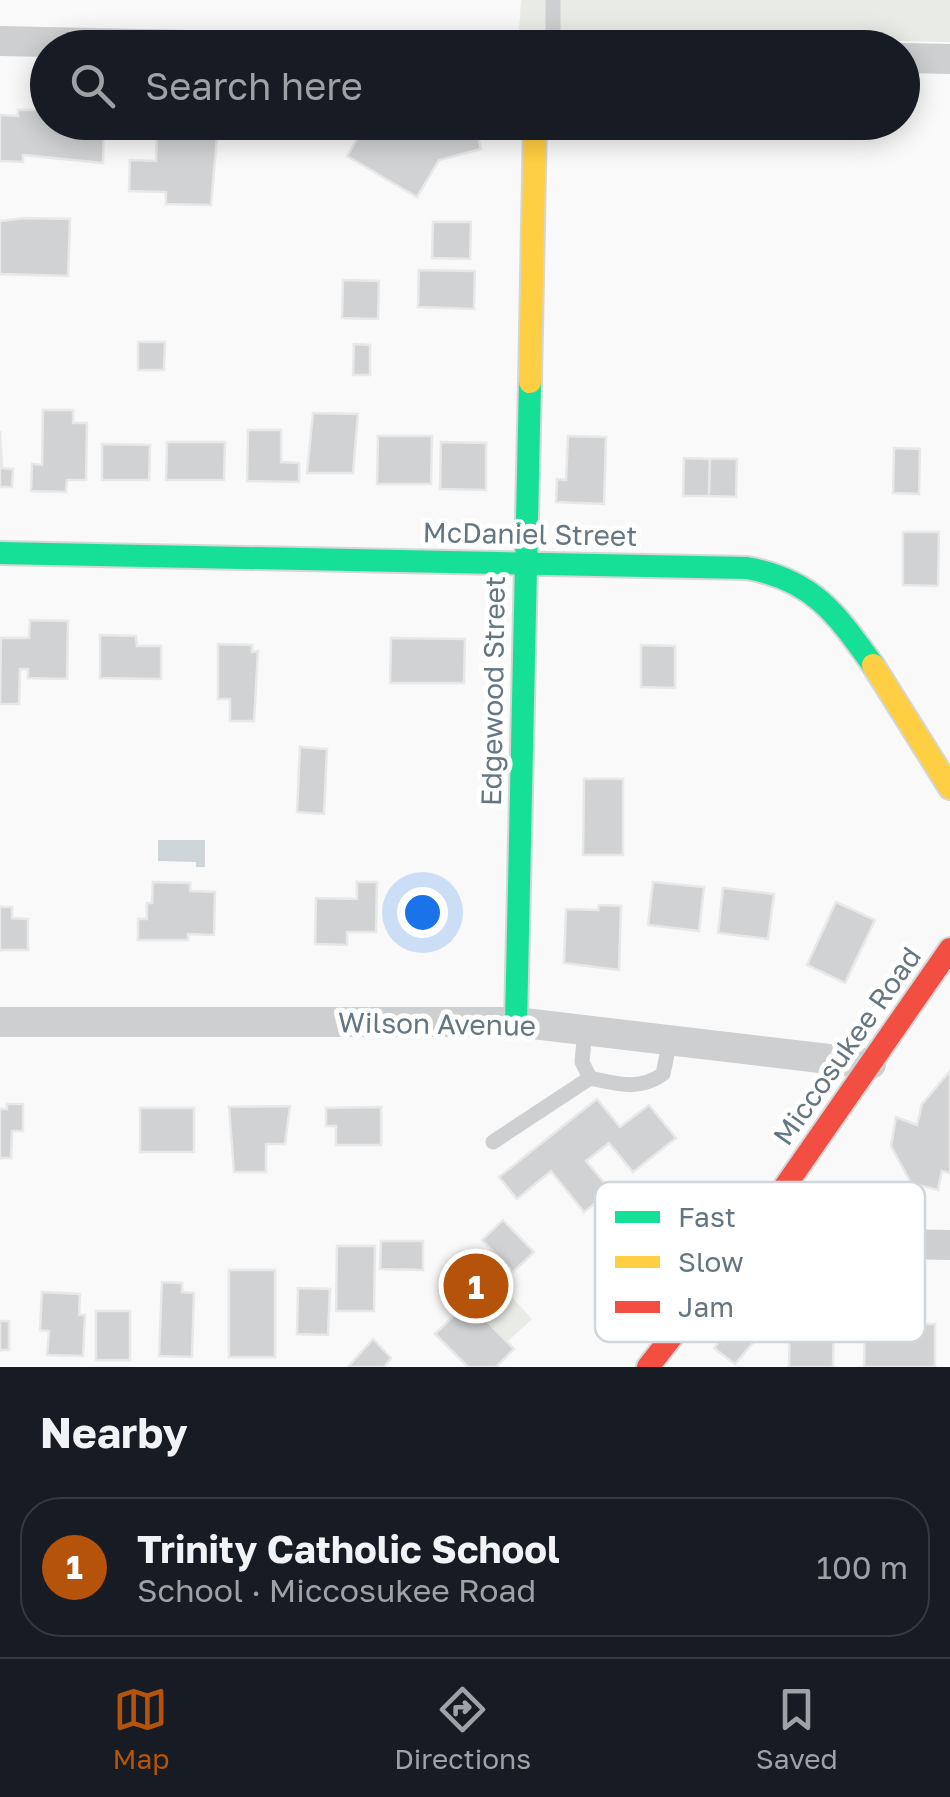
<!DOCTYPE html>
<meta charset="utf-8">
<style>
:root{--surface:#171b24;--page:#20242c;--text:#f1f3f6;--muted:#9ea1a6;--line:#363941;--accent:#b45309}
body{margin:0;font-family:"Golos Text",sans-serif;background:var(--page);color:var(--text)}
.you{position:absolute;left:422px;top:912px;width:35px;height:35px;margin:-25px;border:8px solid #fff;border-radius:50%;background:#1a73e8;box-shadow:0 0 0 15px #1a73e833}
.badge{display:grid;place-items:center;width:65px;height:65px;border-radius:50%;background:var(--accent);color:#fff;font-size:32px;font-weight:700}
.pin{position:absolute;translate:-50% -50%;border:5px solid #fff;box-shadow:0 2px 10px #0006}
.list{margin:0;padding:0;list-style:none}
h2{display:flex;justify-content:space-between;align-items:center;height:130px;margin:0;padding:0 40px;font-size:42px}
h2 small{font-size:32px;font-weight:400;color:var(--muted)}
.list li{display:grid;grid-template-columns:65px 1fr auto;gap:30px;align-items:center;box-sizing:border-box;height:140px;margin:0 20px 20px;padding:0 20px;border:2px solid var(--line);border-radius:40px}
.list b{display:block;font-size:38px;white-space:nowrap}
.list p{margin:0;font-size:32px;white-space:nowrap;color:var(--muted)}
.list em{font-size:32px;font-style:normal;color:var(--muted)}
.icon{flex:none;width:55px;height:55px;fill:none;stroke:currentColor;stroke-width:2;stroke-linecap:round;stroke-linejoin:round}
.map{position:relative;flex:none;width:950px;height:1367px;overflow:hidden}
.search{position:absolute;background:var(--surface);box-shadow:0 5px 25px #0003;left:30px;right:30px;top:30px;height:110px;display:flex;align-items:center;gap:25px;box-sizing:border-box;padding:0 35px;border-radius:55px;color:var(--muted);font-size:38px}
.sheet{height:290px;background:var(--surface)}
nav{display:flex;justify-content:space-around;align-items:center;box-sizing:border-box;height:140px;border-top:2px solid var(--line);background:var(--surface);font-size:28px;color:var(--muted)}
nav a{display:grid;justify-items:center;gap:5px}
nav .on{color:var(--accent)}
.map>svg:first-child{display:block}
</style>
<div class="map">
<svg width="950" height="1367" viewBox="0 0 950 1367">
<rect width="100%" height="100%" fill="#f9f9f9"/>
<g fill="#e8ebe6">
<polygon points="521,0 950,0 950,42 519,32"/>
<polygon points="496,1280 532,1319 507,1342 470,1305"/>
</g>
<polygon fill="#ced6d9" points="158,840 205,840 205,867 196,867 196,862 158,861"/>
<g fill="#d0d2d3" stroke="#e8e8e8" stroke-width="2.5">
<polygon points="18,110 48,110 48,122 104,122 103,163 23,155 23,162 0,161 0,115 18,116"/>
<polygon points="367,122 474,122 481,149 439,160 417,197 347,156"/>
<polygon points="157,124 218,125 211,205 166,204 166,192 129,191 130,160 156,161"/>
<polygon points="26,218 70,219 68,276 0,274 0,221"/>
<polygon points="433,222 471,222 470,259 432,258"/>
<polygon points="419,270 475,271 474,309 418,307"/>
<polygon points="343,280 379,281 378,319 342,318"/>
<polygon points="138,342 165,342 164,370 138,370"/>
<polygon points="354,344 370,345 370,375 353,375"/>
<polygon points="43,410 73,410 73,423 87,423 86,480 67,480 66,492 31,491 32,464 42,465"/>
<polygon points="313,413 358,414 353,473 307,473"/>
<polygon points="248,430 281,430 281,462 299,463 299,482 247,481"/>
<polygon points="0,431 2,468 13,469 12,487 0,487"/>
<polygon points="378,436 432,436 431,484 377,484"/>
<polygon points="568,436 606,437 604,504 556,502 557,479 566,480"/>
<polygon points="167,442 225,442 224,480 166,480"/>
<polygon points="441,442 486,443 486,490 440,489"/>
<polygon points="102,444 150,445 149,480 102,480"/>
<polygon points="894,448 920,449 919,494 893,493"/>
<polygon points="684,458 710,459 709,496 683,496"/>
<polygon points="710,459 737,459 736,497 709,496"/>
<polygon points="903,532 939,532 938,586 903,585"/>
<polygon points="30,620 68,621 67,679 28,678 28,669 20,669 19,704 0,704 1,638 29,638"/>
<polygon points="100,635 136,636 137,646 161,646 161,679 100,678"/>
<polygon points="391,638 465,639 464,683 390,683"/>
<polygon points="218,644 252,645 252,652 258,651 254,721 230,721 230,699 218,699"/>
<polygon points="641,645 675,646 675,688 641,687"/>
<polygon points="300,747 327,749 324,814 297,812"/>
<polygon points="584,779 623,779 623,855 583,855"/>
<polygon points="153,882 190,883 190,891 215,892 214,935 188,934 188,940 138,940 138,919 147,919 147,903 152,903"/>
<polygon points="357,882 377,882 376,932 347,932 347,945 315,944 316,898 357,899"/>
<polygon points="653,882 704,887 699,931 648,925"/>
<polygon points="723,888 774,894 768,939 718,933"/>
<polygon points="836,902 875,920 845,983 807,965"/>
<polygon points="599,905 621,906 619,970 564,963 566,909 598,910"/>
<polygon points="0,907 12,907 12,918 28,919 28,950 0,950"/>
<polygon points="950,1071 950,1173 942,1171 938,1190 911,1183 891,1146 896,1117 917,1125 922,1104"/>
<polygon points="597,1099 620,1127 649,1105 676,1138 633,1172 609,1143 586,1161 611,1191 584,1212 551,1171 517,1199 499,1177"/>
<polygon points="7,1104 23,1104 23,1131 12,1131 11,1158 0,1158 0,1109 7,1109"/>
<polygon points="290,1106 285,1144 266,1144 266,1172 234,1172 229,1107"/>
<polygon points="381,1107 381,1145 336,1145 336,1126 326,1126 326,1108"/>
<rect x="140" y="1108" width="54" height="44"/>
<polygon points="503,1220 534,1252 513,1272 482,1240"/>
<polygon points="381,1241 423,1241 423,1270 380,1269"/>
<polygon points="337,1246 375,1246 374,1311 336,1311"/>
<rect x="229" y="1270" width="46" height="87"/>
<polygon points="162,1282 182,1283 182,1292 194,1293 192,1357 159,1356"/>
<polygon points="298,1288 330,1289 328,1335 297,1334"/>
<polygon points="42,1292 80,1294 79,1315 85,1315 83,1356 47,1355 49,1331 40,1330"/>
<polygon points="468,1302 514,1349 496,1367 468,1367 435,1334"/>
<rect x="96" y="1311" width="34" height="49"/>
<polygon points="740,1316 761,1333 735,1364 714,1348"/>
<polygon points="790,1317 834,1318 833,1367 789,1367"/>
<rect x="0" y="1321" width="9" height="29"/>
<polygon points="865,1323 935,1324 935,1367 864,1367"/>
<polygon points="373,1339 391,1358 384,1367 348,1367"/>
</g>
<g fill="none" stroke-linecap="round" stroke-linejoin="round">
<defs>
<g id="fast">
<path d="M0,553L747,568C813,580 836,613 873,665"/>
<polyline points="516,1022 530,382"/>
</g>
<g id="slow">
<polyline points="530,382 535,122"/>
<polyline points="873,665 950,788"/>
</g>
<polyline id="jam" points="648,1367 747,1241 950,949"/>
</defs>
<use href="#fast" stroke="#d5d6d7" stroke-width="26"/>
<use href="#slow" stroke="#d5d6d7" stroke-width="26"/>
<use href="#jam" stroke="#d5d6d7" stroke-width="26"/>
<g stroke="#cecfd0" stroke-width="15">
<polyline points="553,48 553,0"/>
<path d="M585,1030L582,1062L590,1078C618,1084 639,1091 663,1074L670,1040"/>
<polyline points="493,1142 590,1078"/>
</g>
<g stroke="#cecfd0" stroke-width="30">
<polyline points="0,41 330,48"/>
<polyline points="902,58 950,59"/>
<polyline points="0,1022 516,1022 871,1064"/>
<polyline points="747,1241 950,1245"/>
</g>
<use href="#fast" stroke="#16e098" stroke-width="22"/>
<use href="#slow" stroke="#ffcf43" stroke-width="22"/>
<use href="#jam" stroke="#f24e42" stroke-width="22"/>
</g>
<g text-anchor="middle" stroke-width="10" stroke-linejoin="round" paint-order="stroke">
<g font-size="28" fill="#657683" stroke="#fff">
<text transform="translate(530 534) rotate(1)" y="10">McDaniel Street</text>
<text transform="translate(493 691) rotate(-89)" y="10">Edgewood Street</text>
<text transform="translate(437 1024) rotate(1)" y="10">Wilson Avenue</text>
<text transform="translate(847 1046) rotate(-55)" y="10">Miccosukee Road</text>
</g>
</g>
<rect x="595" y="1182" width="330" height="160" rx="15" fill="#fff" stroke="#d1d6da" stroke-width="2.5"/>
<rect x="615" y="1211" width="45" height="12" fill="#16e098"/>
<rect x="615" y="1256" width="45" height="12" fill="#ffcf43"/>
<rect x="615" y="1301" width="45" height="12" fill="#f24e42"/>
<g font-size="28" fill="#657683">
<text x="678" y="1227">Fast</text>
<text x="678" y="1272">Slow</text>
<text x="678" y="1317">Jam</text>
</g>
</svg>
<div class="you"></div>
<div class="pin badge" style="left:476px;top:1286px">1</div>
<div class="search"><svg class="icon" aria-label="search" viewBox="0 0 24 24"><circle cx="10" cy="10" r="6"/><path d="M15 15l6 6"/></svg>Search here</div>
</div>
<section class="sheet">
<h2>Nearby<small></small></h2>
<ul class="list">
<li><span class="badge">1</span><div><b>Trinity Catholic School</b><p>School · Miccosukee Road</p></div><em>100 m</em></li>
</ul>
</section>
<nav>
<a class="on"><svg class="icon" aria-label="map" viewBox="0 0 24 24"><path d="M3 6l6-2 6 2 6-2v14l-6 2-6-2-6 2zM9 4v14M15 6v14"/></svg>Map</a>
<a><svg class="icon" aria-label="directions" viewBox="0 0 24 24"><path d="M12 3l9 9-9 9-9-9zM9 14v-3h6M13 9l2 2-2 2"/></svg>Directions</a>
<a><svg class="icon" aria-label="saved" viewBox="0 0 24 24"><path d="M7 4h10v16l-5-4-5 4z"/></svg>Saved</a>
</nav>
